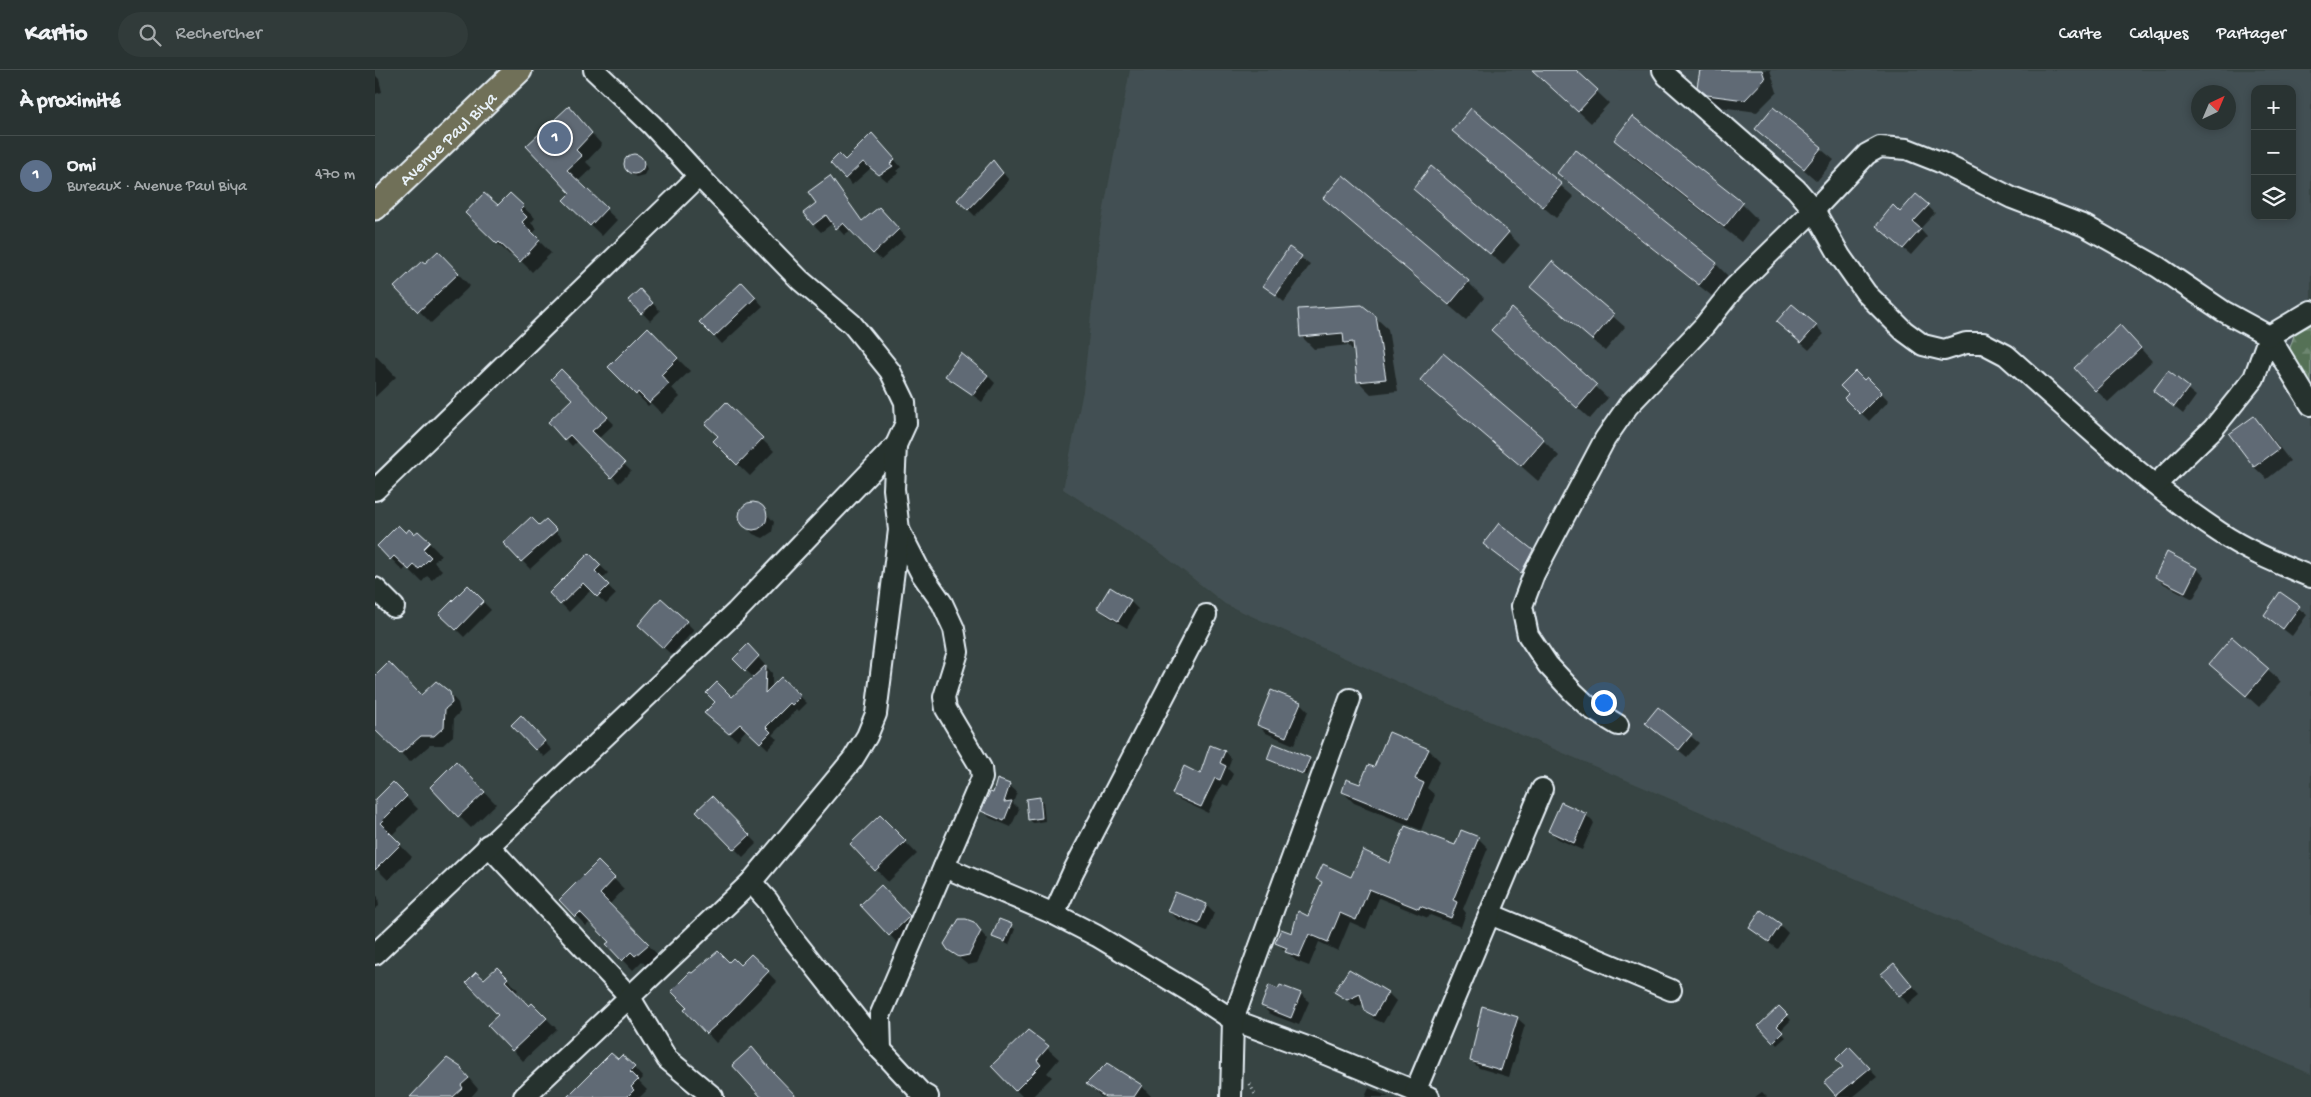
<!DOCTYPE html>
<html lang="fr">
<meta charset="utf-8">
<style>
:root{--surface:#293332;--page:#313b3a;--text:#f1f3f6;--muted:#a5aaac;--line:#454e4d;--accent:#95b2f1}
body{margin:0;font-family:"Gochi Hand",sans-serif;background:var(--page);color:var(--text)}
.controls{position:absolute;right:15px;top:15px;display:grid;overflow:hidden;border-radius:10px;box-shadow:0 2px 8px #0003}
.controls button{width:45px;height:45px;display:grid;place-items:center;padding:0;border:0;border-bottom:1px solid var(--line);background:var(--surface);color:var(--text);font:25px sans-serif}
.compass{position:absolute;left:1816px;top:15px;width:45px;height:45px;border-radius:50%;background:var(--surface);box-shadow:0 2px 8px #0003;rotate:44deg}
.you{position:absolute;left:1228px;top:632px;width:18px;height:18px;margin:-12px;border:4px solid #fff;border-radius:50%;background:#1a73e8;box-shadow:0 0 0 8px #1a73e833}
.badge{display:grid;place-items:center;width:32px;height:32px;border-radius:50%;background:var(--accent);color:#fff;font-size:16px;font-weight:700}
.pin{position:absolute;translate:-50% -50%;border:2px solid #fff;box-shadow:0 1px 5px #0006}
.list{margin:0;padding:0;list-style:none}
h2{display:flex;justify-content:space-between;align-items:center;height:65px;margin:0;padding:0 20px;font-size:21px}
h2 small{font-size:16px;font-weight:400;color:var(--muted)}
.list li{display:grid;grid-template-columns:32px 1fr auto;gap:15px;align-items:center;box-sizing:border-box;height:80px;padding:0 20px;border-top:1px solid var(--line)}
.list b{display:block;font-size:19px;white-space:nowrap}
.list p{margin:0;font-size:16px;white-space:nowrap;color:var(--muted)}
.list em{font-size:16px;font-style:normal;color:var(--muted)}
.icon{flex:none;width:28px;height:28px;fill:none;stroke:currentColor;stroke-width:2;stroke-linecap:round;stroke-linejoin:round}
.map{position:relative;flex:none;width:1936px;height:1027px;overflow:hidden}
header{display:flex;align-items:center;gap:30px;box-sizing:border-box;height:70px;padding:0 25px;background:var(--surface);border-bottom:1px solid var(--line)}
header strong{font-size:24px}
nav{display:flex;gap:28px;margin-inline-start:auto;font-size:18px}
.search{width:350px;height:45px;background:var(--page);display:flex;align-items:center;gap:12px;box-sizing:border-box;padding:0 18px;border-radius:28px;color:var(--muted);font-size:19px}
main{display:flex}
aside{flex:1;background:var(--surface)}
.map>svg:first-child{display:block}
</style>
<header>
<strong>Kartio</strong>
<div class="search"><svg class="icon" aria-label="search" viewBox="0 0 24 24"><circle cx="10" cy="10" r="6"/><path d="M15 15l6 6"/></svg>Rechercher</div>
<nav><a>Carte</a><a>Calques</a><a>Partager</a></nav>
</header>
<main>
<aside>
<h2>À proximité<small></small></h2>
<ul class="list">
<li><span class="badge" style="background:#5c6f8a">1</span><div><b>Omi</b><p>Bureaux · Avenue Paul Biya</p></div><em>470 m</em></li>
</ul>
</aside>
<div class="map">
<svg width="1936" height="1027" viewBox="0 0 1936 1027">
<defs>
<pattern id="forest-firs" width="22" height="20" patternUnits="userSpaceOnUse" patternTransform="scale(1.25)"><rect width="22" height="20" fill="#557157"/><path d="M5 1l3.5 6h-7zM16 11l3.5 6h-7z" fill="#6d8670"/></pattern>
</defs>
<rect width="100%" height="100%" fill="#374443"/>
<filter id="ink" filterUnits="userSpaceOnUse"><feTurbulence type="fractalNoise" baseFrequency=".02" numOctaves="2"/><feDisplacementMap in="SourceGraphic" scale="10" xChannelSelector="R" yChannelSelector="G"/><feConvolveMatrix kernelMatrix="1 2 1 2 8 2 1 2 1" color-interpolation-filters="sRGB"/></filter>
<g filter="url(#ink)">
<path fill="#435052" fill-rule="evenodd" d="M755,0H1936V1004L1023,612L850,534L781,479L688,419L708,321L725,160ZM1880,19H1917V146H1880ZM1824,22H1854V52H1824Z"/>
<polygon fill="url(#forest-firs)" stroke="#9eb1a8" points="1936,252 1936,317 1913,284 1920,262"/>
<g fill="#0007">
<polygon points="1164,0 1199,0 1234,33 1216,53 1174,14"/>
<polygon points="1327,0 1395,0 1402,22 1382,42 1345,37 1323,16"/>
<polygon points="0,5 4,9 7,22 0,24"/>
<polygon points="1398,39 1459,90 1442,111 1382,59"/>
<polygon points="1096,40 1199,127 1181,148 1079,61"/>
<polygon points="204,49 227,75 211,92 217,98 202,112 242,150 227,166 201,141 197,123 153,76"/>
<polygon points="1240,70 1367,134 1383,150 1366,172 1257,86"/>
<polygon points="504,71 526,97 521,101 524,103 512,111 496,98 477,115 456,93 470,92"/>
<polygon points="260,85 268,91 272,99 269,105 261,107 253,102 250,94 253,87"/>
<polygon points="618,91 634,110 600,146 584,130"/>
<polygon points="1183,103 1341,194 1353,206 1337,226 1196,115"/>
<polygon points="455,108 488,152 511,146 531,167 506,190 476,160 469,165 458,153 446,162 438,154"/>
<polygon points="1039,119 1133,163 1145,175 1128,195"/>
<polygon points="135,125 160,148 156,153 162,159 157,164 176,183 157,202 137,182 135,185 103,155"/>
<polygon points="950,128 1093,212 1109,228 1091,250 966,144"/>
<polygon points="1553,136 1560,143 1545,159 1552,167 1536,185 1510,163"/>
<polygon points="914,179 935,195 909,232 889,215"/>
<polygon points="63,183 95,216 56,253 21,217"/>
<polygon points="1178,193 1250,257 1230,281 1169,229"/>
<polygon points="367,213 388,236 347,274 326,252"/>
<polygon points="265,220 285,241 275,251 255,230"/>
<polygon points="1137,239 1233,328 1215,349 1130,272"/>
<polygon points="1000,247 1013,259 1023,321 996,324 983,311 980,283 973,275 939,279 927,267"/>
<polygon points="1441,256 1449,264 1434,280 1411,260"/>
<polygon points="273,259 315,301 297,318 305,327 287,344 276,333 273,336 235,297"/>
<polygon points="1757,269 1777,291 1733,332 1721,320"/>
<polygon points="0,285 21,307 0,327"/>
<polygon points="186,301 239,354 223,369 256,401 244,413 202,371 197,376 175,352 199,329"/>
<polygon points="1793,303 1821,326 1808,344 1780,321"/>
<polygon points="612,305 620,313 607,332 572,306"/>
<polygon points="1492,308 1514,331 1494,351 1471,328"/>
<polygon points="1047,310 1168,370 1184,386 1163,411"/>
<polygon points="351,334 399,381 375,406 339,371 344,366"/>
<polygon points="1879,348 1891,360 1915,391 1892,409 1879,397"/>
<polygon points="375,434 384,435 399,452 397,462 388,468 378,464 365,448 367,440"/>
<polygon points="171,451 188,469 155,499 130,473 165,457"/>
<polygon points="43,462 66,485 59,492 67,500 57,510 52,506 47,512 32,497 28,501 4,476 31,465 39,466"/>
<polygon points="1110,474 1157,481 1165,489 1154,510"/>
<polygon points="214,485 233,503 227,509 241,524 231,534 216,520 194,542 176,523"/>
<polygon points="1822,499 1830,507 1818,529 1789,514 1781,507"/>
<polygon points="93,516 116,540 89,567 66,544"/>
<polygon points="1906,524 1932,545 1917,566 1890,545"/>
<polygon points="755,531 763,539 752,558 732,546 724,538"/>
<polygon points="311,552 319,560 297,585 272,563"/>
<polygon points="1857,569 1906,612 1884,637 1836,594"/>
<polygon points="373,576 397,603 397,618 406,608 432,633 424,641 422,639 397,665 402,669 393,679 372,659 362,670 337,650 379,608 360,589"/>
<polygon points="0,607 46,626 74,623 83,633 85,642 79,648 78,666 68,675 55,675 35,692 0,658"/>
<polygon points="925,633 933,641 919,675 891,663 883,655"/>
<polygon points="1283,639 1324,673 1312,687 1280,661"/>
<polygon points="146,647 177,680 169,687 138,655"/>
<polygon points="1015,663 1054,680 1065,691 1052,718 1060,725 1046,760 979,733 968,722 985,716 1000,699"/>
<polygon points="836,677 850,682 856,689 853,699 858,704 852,716 847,714 833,743 805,730 798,723 825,705"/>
<polygon points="893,689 934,689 937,693 932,706 897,692"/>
<polygon points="93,705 121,734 96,758 84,746"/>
<polygon points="18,714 43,739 16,766 37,787 13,810 0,797 0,732"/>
<polygon points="634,715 642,722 638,733 644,739 636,757 615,748 608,741 619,724"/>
<polygon points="337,727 382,773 368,787 323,741"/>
<polygon points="664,729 668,732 670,751 658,753 654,749"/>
<polygon points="1211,745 1219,753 1207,780 1183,769 1175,761"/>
<polygon points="505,746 542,784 513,812 477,774"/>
<polygon points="1103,768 1113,778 1088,839 1091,843 1086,857 1055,845 1053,848 1004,828 991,859 975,852 963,881 944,872 934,896 921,891 902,873 918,865 934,847 948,814 942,809 977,808 1015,794 1081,777"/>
<polygon points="223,793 249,819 234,835 283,885 271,896 267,891 258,900 233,874 235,872 216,851 211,856 186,830"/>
<polygon points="0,824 3,827 4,836 0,839"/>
<polygon points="514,825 542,855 522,873 515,865"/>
<polygon points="831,835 839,843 832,861 802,849 794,841"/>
<polygon points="625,851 640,859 634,875 619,867"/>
<polygon points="598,853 613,870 602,893 593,895 574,880"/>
<polygon points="1405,855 1413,863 1402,879 1375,858"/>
<polygon points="376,885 402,912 341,973 332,963 314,938 317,905 354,894 365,896"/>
<polygon points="1519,895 1545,924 1533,934 1508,904"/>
<polygon points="122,899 143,920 140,923 155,937 157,934 182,959 148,991 138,980 125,945 109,911"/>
<polygon points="974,901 1013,923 1021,931 1008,953 999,949 991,940 989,934 981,937 961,922"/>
<polygon points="906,916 926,924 934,932 924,955 895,944 887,936 904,921"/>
<polygon points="1404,938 1416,950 1405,961 1411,967 1402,975 1385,956"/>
<polygon points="1142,948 1150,955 1134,1007 1104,998 1096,991"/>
<polygon points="653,961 684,989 672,1003 677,1007 657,1027 648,1027 617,996"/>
<polygon points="1482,986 1502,1007 1478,1027 1464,1027 1451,1012"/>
<polygon points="387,989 422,1027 388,1027"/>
<polygon points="72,990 86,999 103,1019 96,1027 35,1027"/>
<polygon points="243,991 259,998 268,1008 264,1012 272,1020 265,1027 206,1027"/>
<polygon points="713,1014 766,1016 777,1027 726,1027"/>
<polygon points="994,1018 1014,1027 990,1027"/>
<polygon points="1387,1022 1392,1027 1380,1027"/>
</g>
<g fill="#606b75" stroke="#e8f1f8">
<polygon points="1157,0 1201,0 1223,20 1203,42"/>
<polygon points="1325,0 1387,0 1390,9 1370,30 1332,25 1322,17"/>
<polygon points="194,36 217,63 201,80 207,86 192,100 232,138 215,156 188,130 195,123 151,76"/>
<polygon points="1398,37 1447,77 1429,99 1380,59"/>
<polygon points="1096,38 1187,114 1168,137 1077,61"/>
<polygon points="1257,46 1368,133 1349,157 1239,70"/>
<polygon points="497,63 520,89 515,94 518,96 504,105 488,92 470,109 455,93 464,84 470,90"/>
<polygon points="1200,79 1342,193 1324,215 1182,103"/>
<circle cx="259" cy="94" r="10"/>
<polygon points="618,90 628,103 593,140 582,130"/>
<polygon points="1056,96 1134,162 1115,184 1038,119"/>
<polygon points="968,105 1094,211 1074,235 948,128"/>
<polygon points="455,106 487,151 504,137 524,159 498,184 468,153 461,159 451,145 438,155 428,143 441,133 433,122"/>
<polygon points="109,123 123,135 135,123 149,136 145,140 152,147 147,152 165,170 145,192 124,172 122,174 90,143"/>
<polygon points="1541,124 1554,135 1538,152 1546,159 1528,179 1501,156 1518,135 1525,142"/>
<polygon points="914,177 927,186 901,225 888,216"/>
<polygon points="63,181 84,203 43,242 19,217 47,191 50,193"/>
<polygon points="1177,191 1239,244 1217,270 1155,217"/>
<polygon points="367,212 381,227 339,267 324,252"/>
<polygon points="265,219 278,233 266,244 253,230"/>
<polygon points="1417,234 1442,255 1426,273 1401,252"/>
<polygon points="987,235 1001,246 1011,309 982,312 978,272 969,273 968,263 925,267 923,239"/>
<polygon points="1137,238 1222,315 1202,338 1116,260"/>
<polygon points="1745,255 1766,278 1720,321 1699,298"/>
<polygon points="273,257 303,288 286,305 294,314 274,333 263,322 261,325 233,297"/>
<polygon points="586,283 613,305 598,325 570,306"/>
<polygon points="1068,283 1169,369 1146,396 1045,310"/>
<polygon points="186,299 233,347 217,361 250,393 236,408 195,365 189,370 173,352 197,329 176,309"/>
<polygon points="1480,301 1489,310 1492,307 1507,322 1485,344 1469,328 1473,324 1465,316"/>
<polygon points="1793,301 1814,317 1799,337 1778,321"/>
<polygon points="351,332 388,368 362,395 338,371 343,366 330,354"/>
<polygon points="1879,346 1904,379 1879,397 1854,364"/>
<circle cx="378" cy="446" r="14"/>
<polygon points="156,447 164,455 171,449 182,460 146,492 128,473"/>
<polygon points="1124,453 1158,480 1146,503 1108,474"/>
<polygon points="23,455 31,463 34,459 39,464 43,461 55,472 48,479 56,487 44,499 39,495 34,500 19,486 15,490 2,476"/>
<polygon points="1792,482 1822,498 1810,522 1780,507"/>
<polygon points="214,483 226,495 220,501 234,515 222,527 208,513 185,535 174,523"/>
<polygon points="93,515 109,531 81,560 64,544"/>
<polygon points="735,517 756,530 743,551 722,538"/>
<polygon points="1905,522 1925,536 1908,559 1889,545"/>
<polygon points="286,528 312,551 288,578 263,555"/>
<polygon points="1857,567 1894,599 1871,626 1834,594"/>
<polygon points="373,574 384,586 370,601 358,589"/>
<polygon points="14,592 46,625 61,611 75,622 77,633 70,639 69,657 59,666 46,666 25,684 0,660 0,606"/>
<polygon points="391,595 390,623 406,607 426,626 417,635 415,633 391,657 396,662 385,673 365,654 354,664 329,643 340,632 331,623 342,612 357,627"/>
<polygon points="896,620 926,632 911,667 882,655"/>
<polygon points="1283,637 1317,664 1304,680 1270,653"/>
<polygon points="146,645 170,671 160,680 136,655"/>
<polygon points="1014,662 1054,679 1040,709 1049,713 1034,749 967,722 971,709 985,714 993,695 999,697"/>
<polygon points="898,673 935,688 928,704 892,689"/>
<polygon points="835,675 850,681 845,693 851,696 845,710 840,708 826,737 797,724 809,696 825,704"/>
<polygon points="81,691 110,722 83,747 55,717"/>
<polygon points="622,709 635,714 629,732 637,731 629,751 606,741 615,722 618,723"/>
<polygon points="18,712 32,726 5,753 26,774 0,800 0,730"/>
<polygon points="337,726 375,765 359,780 321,741"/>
<polygon points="665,727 667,748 653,750 651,729"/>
<polygon points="1186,732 1212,744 1199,773 1173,761"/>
<polygon points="505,745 531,771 500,801 475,774"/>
<polygon points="1030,756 1080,775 1086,760 1104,767 1078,830 1082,832 1076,848 1045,836 1044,839 994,819 981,850 965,843 953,872 934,864 924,887 910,882 912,878 900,873 906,859 917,863 923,841 933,846 947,812 941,809 948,794 976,807 988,780 1015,793"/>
<polygon points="223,791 240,808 225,824 274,874 260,886 256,882 247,891 231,874 234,872 205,842 200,847 184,830"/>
<polygon points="506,815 535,846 514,866 485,835"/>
<polygon points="800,822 832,834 824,854 792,841"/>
<polygon points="1386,840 1406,854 1394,872 1374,858"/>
<polygon points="584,849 591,849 599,852 606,861 594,885 584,887 573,880 569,874"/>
<polygon points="624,849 637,854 630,872 617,867"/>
<polygon points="343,881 354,892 358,888 365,895 376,884 394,901 353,944 331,964 309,940 312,937 296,921 315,902 317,903"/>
<polygon points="1519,893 1538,916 1524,926 1506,904"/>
<polygon points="122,897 133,908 130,911 154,936 157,933 172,948 137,981 112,955 123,945 91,912 101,902 109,909"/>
<polygon points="974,899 1013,922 999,946 990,941 985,924 972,930 959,922"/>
<polygon points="894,915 903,919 905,915 926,923 916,948 886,936"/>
<polygon points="1107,936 1143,947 1126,1000 1095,991"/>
<polygon points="1404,936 1413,945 1402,956 1408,962 1398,972 1383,956"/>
<polygon points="653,960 674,976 662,990 666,995 640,1021 616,996"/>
<polygon points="1474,976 1495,998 1461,1026 1449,1012 1468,997 1461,989"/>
<polygon points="377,977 398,1002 422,1027 386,1027 357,995"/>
<polygon points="236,983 243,989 247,985 260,997 255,1002 263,1010 256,1017 259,1020 252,1027 192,1027"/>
<polygon points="72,988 87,998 86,999 94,1008 86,1015 88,1018 78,1027 35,1027"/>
<polygon points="732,993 767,1015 759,1027 730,1027 711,1014"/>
</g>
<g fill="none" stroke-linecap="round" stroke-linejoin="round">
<defs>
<g id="minor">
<path d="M1288,0L1292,6L1421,119L1439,140L1465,186L1491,223L1529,261L1548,275L1569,280L1591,273H1608L1631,285C1700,346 1767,411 1844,462C1872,481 1905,494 1936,507"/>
<polyline points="1780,415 1838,359 1879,308 1894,266 1936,335"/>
<polyline points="0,420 324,106"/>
<polyline points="0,518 19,537"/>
<polyline points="1243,655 1215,638 1198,622 1173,595 1153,565 1147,536 1159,504 1230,369 1253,336 1329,256 1359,218 1439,140 1492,84 1505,77 1532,79 1565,92 1637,128 1710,156 1783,197 1848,241 1894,266 1936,241"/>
<polyline points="113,775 254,926 292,989 338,1027"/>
<polyline points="569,797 679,844 722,866 822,926 858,950 943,981 1054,1027"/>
<polyline points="376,812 393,831 416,866 506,980 546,1023 553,1027"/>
<polyline points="679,844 698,802 831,545"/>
<polyline points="1115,844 1296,920"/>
<polyline points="0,884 361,542 521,375 531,353 530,332 515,301 477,254 425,210 324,106 277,55 219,0"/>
<polyline points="506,980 505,946 607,708 606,698 571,639 569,627 583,582 579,559 567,533 546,503 524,460"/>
<polyline points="1040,1022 1167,719"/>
<polyline points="149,1027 376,812 478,689 492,666 501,644 524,460 519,419 521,375"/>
<polyline points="856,1027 858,950 975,629"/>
</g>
<g id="major">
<path id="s1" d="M0,137L144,0"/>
</g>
</defs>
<use href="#minor" stroke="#e8f1f8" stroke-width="24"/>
<use href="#major" stroke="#e8f1f8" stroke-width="29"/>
<polyline stroke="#e8f1f8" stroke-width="3" stroke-dasharray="1 4" stroke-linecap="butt" points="875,1014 881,1027"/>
<use href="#minor" stroke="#26332d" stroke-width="20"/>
<use href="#major" stroke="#706f59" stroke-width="25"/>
</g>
</g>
<g text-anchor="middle" stroke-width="4" stroke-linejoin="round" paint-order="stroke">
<g font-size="18" fill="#e8f1f8" stroke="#26332d">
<text dy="6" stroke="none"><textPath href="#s1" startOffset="100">Avenue Paul Biya</textPath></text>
</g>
</g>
</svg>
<div class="controls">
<button>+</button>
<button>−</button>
<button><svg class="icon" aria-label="layers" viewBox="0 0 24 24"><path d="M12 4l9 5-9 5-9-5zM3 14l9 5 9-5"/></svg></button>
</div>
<svg class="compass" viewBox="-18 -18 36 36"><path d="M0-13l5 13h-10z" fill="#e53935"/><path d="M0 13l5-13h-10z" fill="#a5aaac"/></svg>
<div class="you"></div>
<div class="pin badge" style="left:180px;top:68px;background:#5c6f8a">1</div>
</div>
</main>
